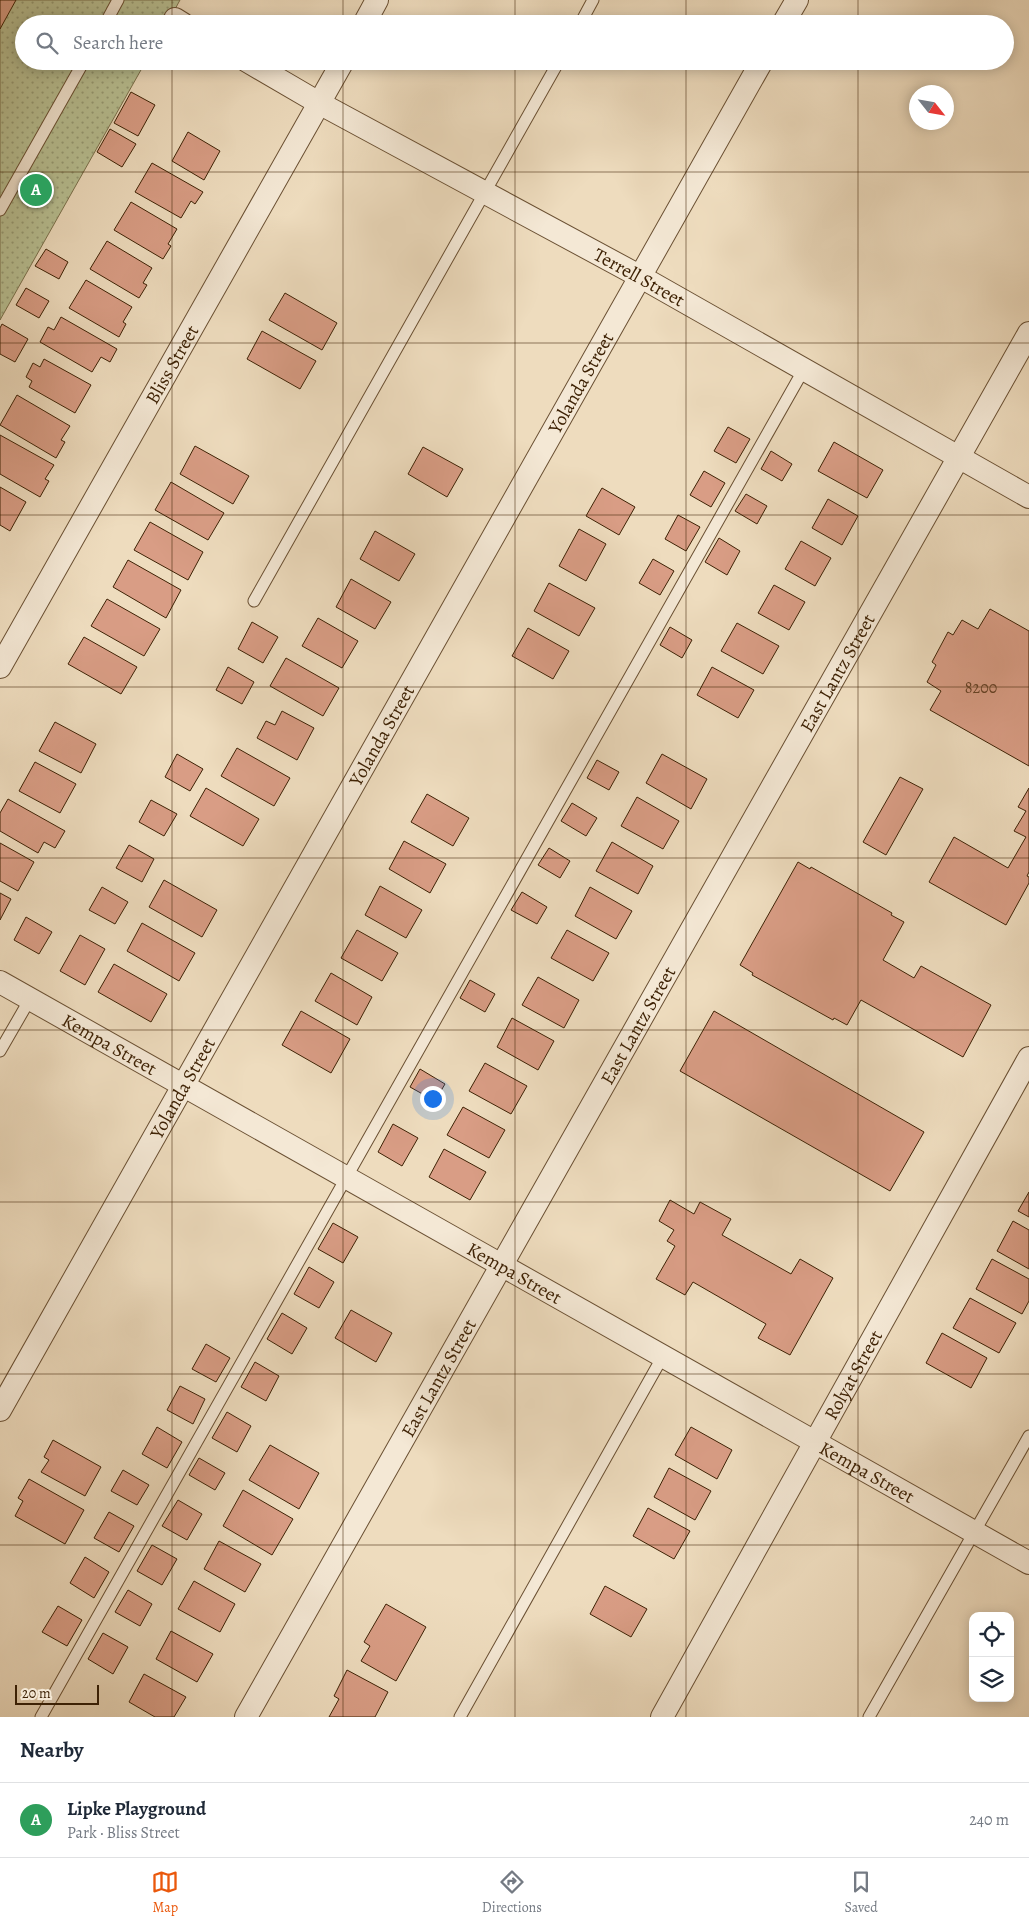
<!DOCTYPE html>
<meta charset="utf-8">
<style>
:root{--surface:#fff;--page:#f2f2f3;--text:#1f2937;--muted:#747a83;--line:#e0e1e3;--accent:#ea580c}
body{margin:0;font-family:Alegreya,serif;background:var(--page);color:var(--text)}
.controls{position:absolute;right:15px;bottom:15px;display:grid;overflow:hidden;border-radius:10px;box-shadow:0 2px 12px #0003}
.controls button{width:45px;height:45px;display:grid;place-items:center;padding:0;border:0;border-bottom:1px solid var(--line);background:var(--surface);color:var(--text);font:25px sans-serif}
.compass{position:absolute;left:909px;top:85px;width:45px;height:45px;border-radius:50%;background:var(--surface);box-shadow:0 2px 12px #0003;rotate:121deg}
.scale{position:absolute;left:15px;bottom:12px;width:84px;box-sizing:border-box;padding-left:5px;border:2px solid #3e2205;border-top:0;font-size:14px;line-height:18px;white-space:nowrap;color:#3e2205;-webkit-text-stroke:4px #f4e8d5;paint-order:stroke}
.you{position:absolute;left:432px;top:1098px;width:18px;height:18px;margin:-12px;border:4px solid #fff;border-radius:50%;background:#1a73e8;box-shadow:0 0 0 8px #1a73e833}
.badge{display:grid;place-items:center;width:32px;height:32px;border-radius:50%;background:var(--accent);color:#fff;font-size:16px;font-weight:700}
.pin{position:absolute;translate:-50% -50%;border:2px solid #fff;box-shadow:0 1px 5px #0006}
.list{margin:0;padding:0;list-style:none}
h2{display:flex;justify-content:space-between;align-items:center;height:65px;margin:0;padding:0 20px;font-size:21px}
h2 small{font-size:16px;font-weight:400;color:var(--muted)}
.list li{display:grid;grid-template-columns:32px 1fr auto;gap:15px;align-items:center;box-sizing:border-box;height:75px;padding:0 20px;border-top:1px solid var(--line)}
.list b{display:block;font-size:19px;white-space:nowrap}
.list p{margin:0;font-size:16px;white-space:nowrap;color:var(--muted)}
.list em{font-size:16px;font-style:normal;color:var(--muted)}
.icon{flex:none;width:28px;height:28px;fill:none;stroke:currentColor;stroke-width:2;stroke-linecap:round;stroke-linejoin:round}
.map{position:relative;flex:none;width:1029px;height:1717px;overflow:hidden}
.search{position:absolute;background:var(--surface);box-shadow:0 2px 12px #0003;left:15px;right:15px;top:15px;height:55px;display:flex;align-items:center;gap:12px;box-sizing:border-box;padding:0 18px;border-radius:28px;color:var(--muted);font-size:19px}
.sheet{height:140px;background:var(--surface)}
nav{display:flex;justify-content:space-around;align-items:center;box-sizing:border-box;height:70px;border-top:1px solid var(--line);background:var(--surface);font-size:14px;color:var(--muted)}
nav a{display:grid;justify-items:center;gap:2px}
nav .on{color:var(--accent)}
.map>svg:first-child{display:block}
</style>
<div class="map">
<svg width="1029" height="1717" viewBox="0 0 1029 1717">
<defs>
<pattern id="park-dots" width="8" height="8" patternUnits="userSpaceOnUse" patternTransform="scale(1.25)"><rect width="8" height="8" fill="#b8c093"/><path d="M2 2h.1M6 6h.1" fill="none" stroke="#979c76" stroke-width="1.8" stroke-linecap="round"/></pattern>
</defs>
<rect width="100%" height="100%" fill="#eedcbe"/>
<filter id="stains"><feTurbulence type="fractalNoise" baseFrequency=".004" numOctaves="4"/><feColorMatrix values="0 0 0 0 .2 0 0 0 0 .09 0 0 0 0 .02 0 0 0 .5 -.17"/></filter>
<radialGradient id="worn" r=".72"><stop offset=".6" stop-color="#630" stop-opacity="0"/><stop offset="1" stop-color="#630" stop-opacity=".3"/></radialGradient>
<polygon fill="url(#park-dots)" stroke="#7b714c" points="0,0 180,0 167,24 24,24 24,61 146,61 0,320"/>
<g fill="#d99d85" stroke="#3e2205">
<polygon points="0,0 16,0 0,29"/>
<polygon points="131,92 155,105 138,136 114,123"/>
<polygon points="110,129 136,144 122,167 97,152"/>
<polygon points="188,132 220,151 204,180 172,161"/>
<polygon points="152,163 203,192 195,204 191,201 181,218 135,192"/>
<polygon points="131,202 177,229 168,244 171,246 163,259 114,230"/>
<polygon points="107,241 152,268 143,283 147,285 139,298 90,269"/>
<polygon points="46,249 68,262 59,279 35,266"/>
<polygon points="86,280 132,307 123,322 126,324 119,337 69,308"/>
<polygon points="26,288 49,301 39,318 16,305"/>
<polygon points="285,293 337,323 322,350 269,320"/>
<polygon points="61,317 117,349 110,362 101,357 92,372 40,342 48,327 54,330"/>
<polygon points="2,324 28,339 15,362 0,354 0,328"/>
<polygon points="262,331 316,361 300,389 247,359"/>
<polygon points="44,359 91,385 75,413 29,387 32,381 26,377 33,363 40,367"/>
<polygon points="17,395 70,426 61,440 65,442 56,458 0,425"/>
<polygon points="728,427 750,439 736,463 714,451"/>
<polygon points="0,435 54,465 45,479 49,481 40,497 0,474"/>
<polygon points="834,442 883,470 867,498 818,471"/>
<polygon points="195,446 249,476 233,504 180,474"/>
<polygon points="423,447 463,469 447,497 408,474"/>
<polygon points="771,451 792,464 782,481 761,469"/>
<polygon points="704,471 725,483 711,507 690,495"/>
<polygon points="171,482 224,513 208,540 155,510"/>
<polygon points="0,487 26,502 10,531 0,525"/>
<polygon points="602,488 635,507 619,535 586,516"/>
<polygon points="746,494 767,506 757,524 735,511"/>
<polygon points="828,499 858,516 842,545 812,528"/>
<polygon points="678,515 700,527 686,551 665,539"/>
<polygon points="150,522 203,552 188,580 134,550"/>
<polygon points="579,529 606,544 586,581 559,566"/>
<polygon points="375,531 415,554 399,581 360,559"/>
<polygon points="719,538 740,551 727,575 705,562"/>
<polygon points="801,541 831,558 815,586 785,569"/>
<polygon points="653,559 674,571 660,595 639,583"/>
<polygon points="128,560 181,590 166,618 113,587"/>
<polygon points="351,579 391,602 375,629 336,607"/>
<polygon points="549,583 595,608 579,636 534,611"/>
<polygon points="774,585 805,602 789,630 758,613"/>
<polygon points="107,599 160,629 144,656 91,626"/>
<polygon points="990,609 1029,631 1029,766 930,710 941,691 927,682 936,665 932,662 948,632 953,635 962,620 978,629"/>
<polygon points="318,618 358,641 342,668 302,646"/>
<polygon points="252,622 278,637 263,663 238,649"/>
<polygon points="737,623 779,646 763,674 721,651"/>
<polygon points="670,627 692,640 682,658 660,645"/>
<polygon points="528,628 569,651 553,679 512,656"/>
<polygon points="84,637 137,667 121,694 68,664"/>
<polygon points="286,658 339,688 323,716 270,686"/>
<polygon points="228,667 254,682 242,704 216,690"/>
<polygon points="712,667 754,690 738,718 697,695"/>
<polygon points="282,711 314,728 297,760 257,738 266,721 275,725"/>
<polygon points="55,722 96,744 81,773 39,751"/>
<polygon points="237,748 290,778 274,806 221,776"/>
<polygon points="177,754 203,769 190,791 165,777"/>
<polygon points="662,754 707,779 691,809 646,783"/>
<polygon points="597,760 619,772 609,790 587,778"/>
<polygon points="35,762 76,784 60,813 19,791"/>
<polygon points="900,777 923,789 886,855 863,842"/>
<polygon points="206,788 259,819 243,846 190,816"/>
<polygon points="1029,788 1029,872 1027,876 1029,877 1029,883 1006,925 929,882 954,837 1008,868 1026,837 1014,831 1026,811 1018,807"/>
<polygon points="427,794 469,818 453,846 411,822"/>
<polygon points="637,797 679,821 663,849 621,826"/>
<polygon points="8,799 65,831 55,848 44,842 38,853 0,831 0,813"/>
<polygon points="151,800 177,814 164,836 139,822"/>
<polygon points="572,803 597,818 586,836 561,821"/>
<polygon points="404,841 446,864 430,893 389,869"/>
<polygon points="612,842 653,866 638,894 596,871"/>
<polygon points="0,843 34,862 18,891 0,881"/>
<polygon points="129,845 154,859 142,882 116,868"/>
<polygon points="549,848 570,861 560,878 538,865"/>
<polygon points="798,862 810,869 811,867 892,913 891,915 904,922 883,960 914,978 921,966 991,1005 963,1057 861,1000 847,1025 834,1018 833,1020 752,975 753,973 740,965"/>
<polygon points="164,880 217,910 202,937 149,907"/>
<polygon points="380,886 422,910 406,938 365,915"/>
<polygon points="102,887 128,902 115,924 89,910"/>
<polygon points="590,887 632,911 616,939 575,916"/>
<polygon points="522,892 547,907 537,924 511,910"/>
<polygon points="0,893 11,899 0,920"/>
<polygon points="26,917 52,932 39,954 14,940"/>
<polygon points="142,923 195,953 179,981 127,951"/>
<polygon points="357,930 398,953 382,981 341,958"/>
<polygon points="567,930 609,953 593,981 551,958"/>
<polygon points="80,935 105,949 85,985 60,971"/>
<polygon points="114,964 167,994 151,1022 98,992"/>
<polygon points="331,973 372,997 357,1025 315,1001"/>
<polygon points="538,977 579,1000 564,1028 522,1005"/>
<polygon points="470,980 495,994 485,1012 460,998"/>
<polygon points="301,1011 350,1039 331,1073 282,1045"/>
<polygon points="714,1011 924,1132 890,1191 680,1071"/>
<polygon points="512,1018 554,1041 538,1070 497,1047"/>
<polygon points="485,1063 527,1086 511,1114 469,1091"/>
<polygon points="420,1069 445,1084 435,1101 410,1087"/>
<polygon points="463,1107 505,1130 489,1158 447,1135"/>
<polygon points="393,1124 418,1138 402,1166 378,1152"/>
<polygon points="444,1149 486,1172 470,1200 429,1177"/>
<polygon points="1029,1192 1029,1217 1018,1211"/>
<polygon points="670,1200 694,1214 700,1202 731,1219 722,1235 791,1274 800,1259 833,1278 790,1355 758,1338 766,1324 693,1282 685,1295 656,1279 675,1246 667,1241 674,1230 659,1221"/>
<polygon points="1013,1221 1029,1230 1029,1269 997,1251"/>
<polygon points="333,1223 358,1237 343,1263 318,1249"/>
<polygon points="992,1259 1029,1279 1029,1301 1022,1314 976,1289"/>
<polygon points="309,1267 334,1282 319,1308 294,1294"/>
<polygon points="970,1298 1016,1323 999,1353 953,1328"/>
<polygon points="351,1310 392,1333 376,1362 335,1338"/>
<polygon points="282,1313 307,1328 292,1354 267,1339"/>
<polygon points="942,1333 987,1358 971,1388 926,1363"/>
<polygon points="206,1344 230,1358 216,1382 192,1369"/>
<polygon points="255,1362 279,1376 266,1401 241,1387"/>
<polygon points="180,1386 205,1399 193,1424 167,1410"/>
<polygon points="227,1412 251,1426 237,1452 212,1438"/>
<polygon points="157,1427 182,1442 167,1468 142,1454"/>
<polygon points="691,1427 732,1450 717,1479 675,1455"/>
<polygon points="53,1440 101,1467 85,1496 41,1472 49,1460 44,1457"/>
<polygon points="270,1445 319,1473 299,1509 249,1480"/>
<polygon points="199,1458 225,1473 215,1490 189,1475"/>
<polygon points="669,1468 711,1491 695,1520 654,1497"/>
<polygon points="123,1470 149,1485 137,1505 111,1491"/>
<polygon points="29,1479 84,1510 65,1544 15,1516 23,1501 18,1498"/>
<polygon points="243,1490 293,1519 272,1555 223,1526"/>
<polygon points="178,1500 202,1514 187,1540 162,1526"/>
<polygon points="648,1508 690,1531 674,1559 633,1536"/>
<polygon points="109,1512 134,1526 119,1552 94,1538"/>
<polygon points="219,1541 261,1564 245,1592 204,1569"/>
<polygon points="152,1545 177,1559 162,1585 137,1571"/>
<polygon points="85,1557 109,1572 94,1598 70,1583"/>
<polygon points="194,1581 235,1604 220,1632 178,1609"/>
<polygon points="605,1586 647,1609 631,1637 590,1614"/>
<polygon points="128,1590 152,1604 140,1626 115,1612"/>
<polygon points="386,1604 426,1627 396,1681 361,1661 370,1646 364,1642"/>
<polygon points="58,1606 82,1620 67,1646 42,1632"/>
<polygon points="171,1631 213,1654 197,1682 156,1659"/>
<polygon points="103,1633 128,1647 113,1674 88,1659"/>
<polygon points="347,1670 388,1692 375,1717 329,1717 339,1699 334,1696"/>
<polygon points="144,1674 186,1697 174,1717 155,1717 129,1702"/>
</g>
<g fill="none" stroke-linecap="round" stroke-linejoin="round">
<defs>
<g id="lane">
<polyline points="105,24 118,0"/>
<polyline points="580,24 593,0"/>
<polyline points="0,210 84,61"/>
<polyline points="254,601 559,61"/>
<polyline points="0,1051 30,999"/>
<polyline points="41,1717 804,369"/>
<polyline points="460,1717 663,1356"/>
<polyline points="869,1717 1029,1436"/>
</g>
<g id="street">
<polyline points="175,19 183,24"/>
<polyline points="364,24 377,0"/>
<polyline points="783,24 797,0"/>
<path id="s1" d="M247,61L319,103L641,277L1029,497"/>
<path id="s2" d="M0,667L343,61"/>
<path id="s3" d="M0,982L1029,1563"/>
<path id="s4" d="M0,1410L762,61"/>
<path id="s5" d="M246,1717L1029,333"/>
<path id="s6" d="M662,1717L1029,1058"/>
</g>
</defs>
<use href="#lane" stroke="#6a5033" stroke-width="13"/>
<use href="#street" stroke="#6a5033" stroke-width="24"/>
<use href="#lane" stroke="#f4e8d5" stroke-width="11"/>
<use href="#street" stroke="#f4e8d5" stroke-width="22"/>
</g>
<path fill="none" stroke="#3e2205" stroke-width="1" stroke-opacity="0.55" d="M172,0V24M343,0V24M515,0V24M686,0V24M858,0V24M172,61V1717M343,61V1717M515,61V1717M686,61V1717M858,61V1717M0,172H1029M0,343H1029M0,515H1029M0,687H1029M0,858H1029M0,1030H1029M0,1202H1029M0,1374H1029M0,1545H1029"/>
<g text-anchor="middle" stroke-width="4" stroke-linejoin="round" paint-order="stroke">
<g font-size="16" fill="#654125">
<text x="981" y="693">8200</text>
</g>
<g font-size="19" fill="#3e2205" stroke="#f4e8d5">
<text dy="7" stroke="none"><textPath href="#s1" startOffset="448">Terrell Street</textPath></text>
<text dy="7" stroke="none"><textPath href="#s2" startOffset="348">Bliss Street</textPath></text>
<text dy="7" stroke="none"><textPath href="#s4" startOffset="1180">Yolanda Street</textPath></text>
<text dy="7" stroke="none"><textPath href="#s5" startOffset="1200">East Lantz Street</textPath></text>
<text dy="7" stroke="none"><textPath href="#s4" startOffset="775">Yolanda Street</textPath></text>
<text dy="7" stroke="none"><textPath href="#s5" startOffset="795">East Lantz Street</textPath></text>
<text dy="7" stroke="none"><textPath href="#s3" startOffset="126">Kempa Street</textPath></text>
<text dy="7" stroke="none"><textPath href="#s4" startOffset="370">Yolanda Street</textPath></text>
<text dy="7" stroke="none"><textPath href="#s3" startOffset="591">Kempa Street</textPath></text>
<text dy="7" stroke="none"><textPath href="#s6" startOffset="392">Rolyat Street</textPath></text>
<text dy="7" stroke="none"><textPath href="#s5" startOffset="390">East Lantz Street</textPath></text>
<text dy="7" stroke="none"><textPath href="#s3" startOffset="996">Kempa Street</textPath></text>
</g>
</g>
<rect width="100%" height="100%" filter="url(#stains)"/>
<rect width="100%" height="100%" fill="url(#worn)"/>
</svg>
<div class="controls">
<button><svg class="icon" aria-label="locate" viewBox="0 0 24 24"><circle cx="12" cy="12" r="6"/><path d="M12 2v4M12 18v4M2 12h4M18 12h4"/></svg></button>
<button><svg class="icon" aria-label="layers" viewBox="0 0 24 24"><path d="M12 4l9 5-9 5-9-5zM3 14l9 5 9-5"/></svg></button>
</div>
<svg class="compass" viewBox="-18 -18 36 36"><path d="M0-13l5 13h-10z" fill="#e53935"/><path d="M0 13l5-13h-10z" fill="#747a83"/></svg>
<div class="scale">20 m</div>
<div class="you"></div>
<div class="pin badge" style="left:36px;top:190px;background:#2e9e5b">A</div>
<div class="search"><svg class="icon" aria-label="search" viewBox="0 0 24 24"><circle cx="10" cy="10" r="6"/><path d="M15 15l6 6"/></svg>Search here</div>
</div>
<section class="sheet">
<h2>Nearby<small></small></h2>
<ul class="list">
<li><span class="badge" style="background:#2e9e5b">A</span><div><b>Lipke Playground</b><p>Park · Bliss Street</p></div><em>240 m</em></li>
</ul>
</section>
<nav>
<a class="on"><svg class="icon" aria-label="map" viewBox="0 0 24 24"><path d="M3 6l6-2 6 2 6-2v14l-6 2-6-2-6 2zM9 4v14M15 6v14"/></svg>Map</a>
<a><svg class="icon" aria-label="directions" viewBox="0 0 24 24"><path d="M12 3l9 9-9 9-9-9zM9 14v-3h6M13 9l2 2-2 2"/></svg>Directions</a>
<a><svg class="icon" aria-label="saved" viewBox="0 0 24 24"><path d="M7 4h10v16l-5-4-5 4z"/></svg>Saved</a>
</nav>
